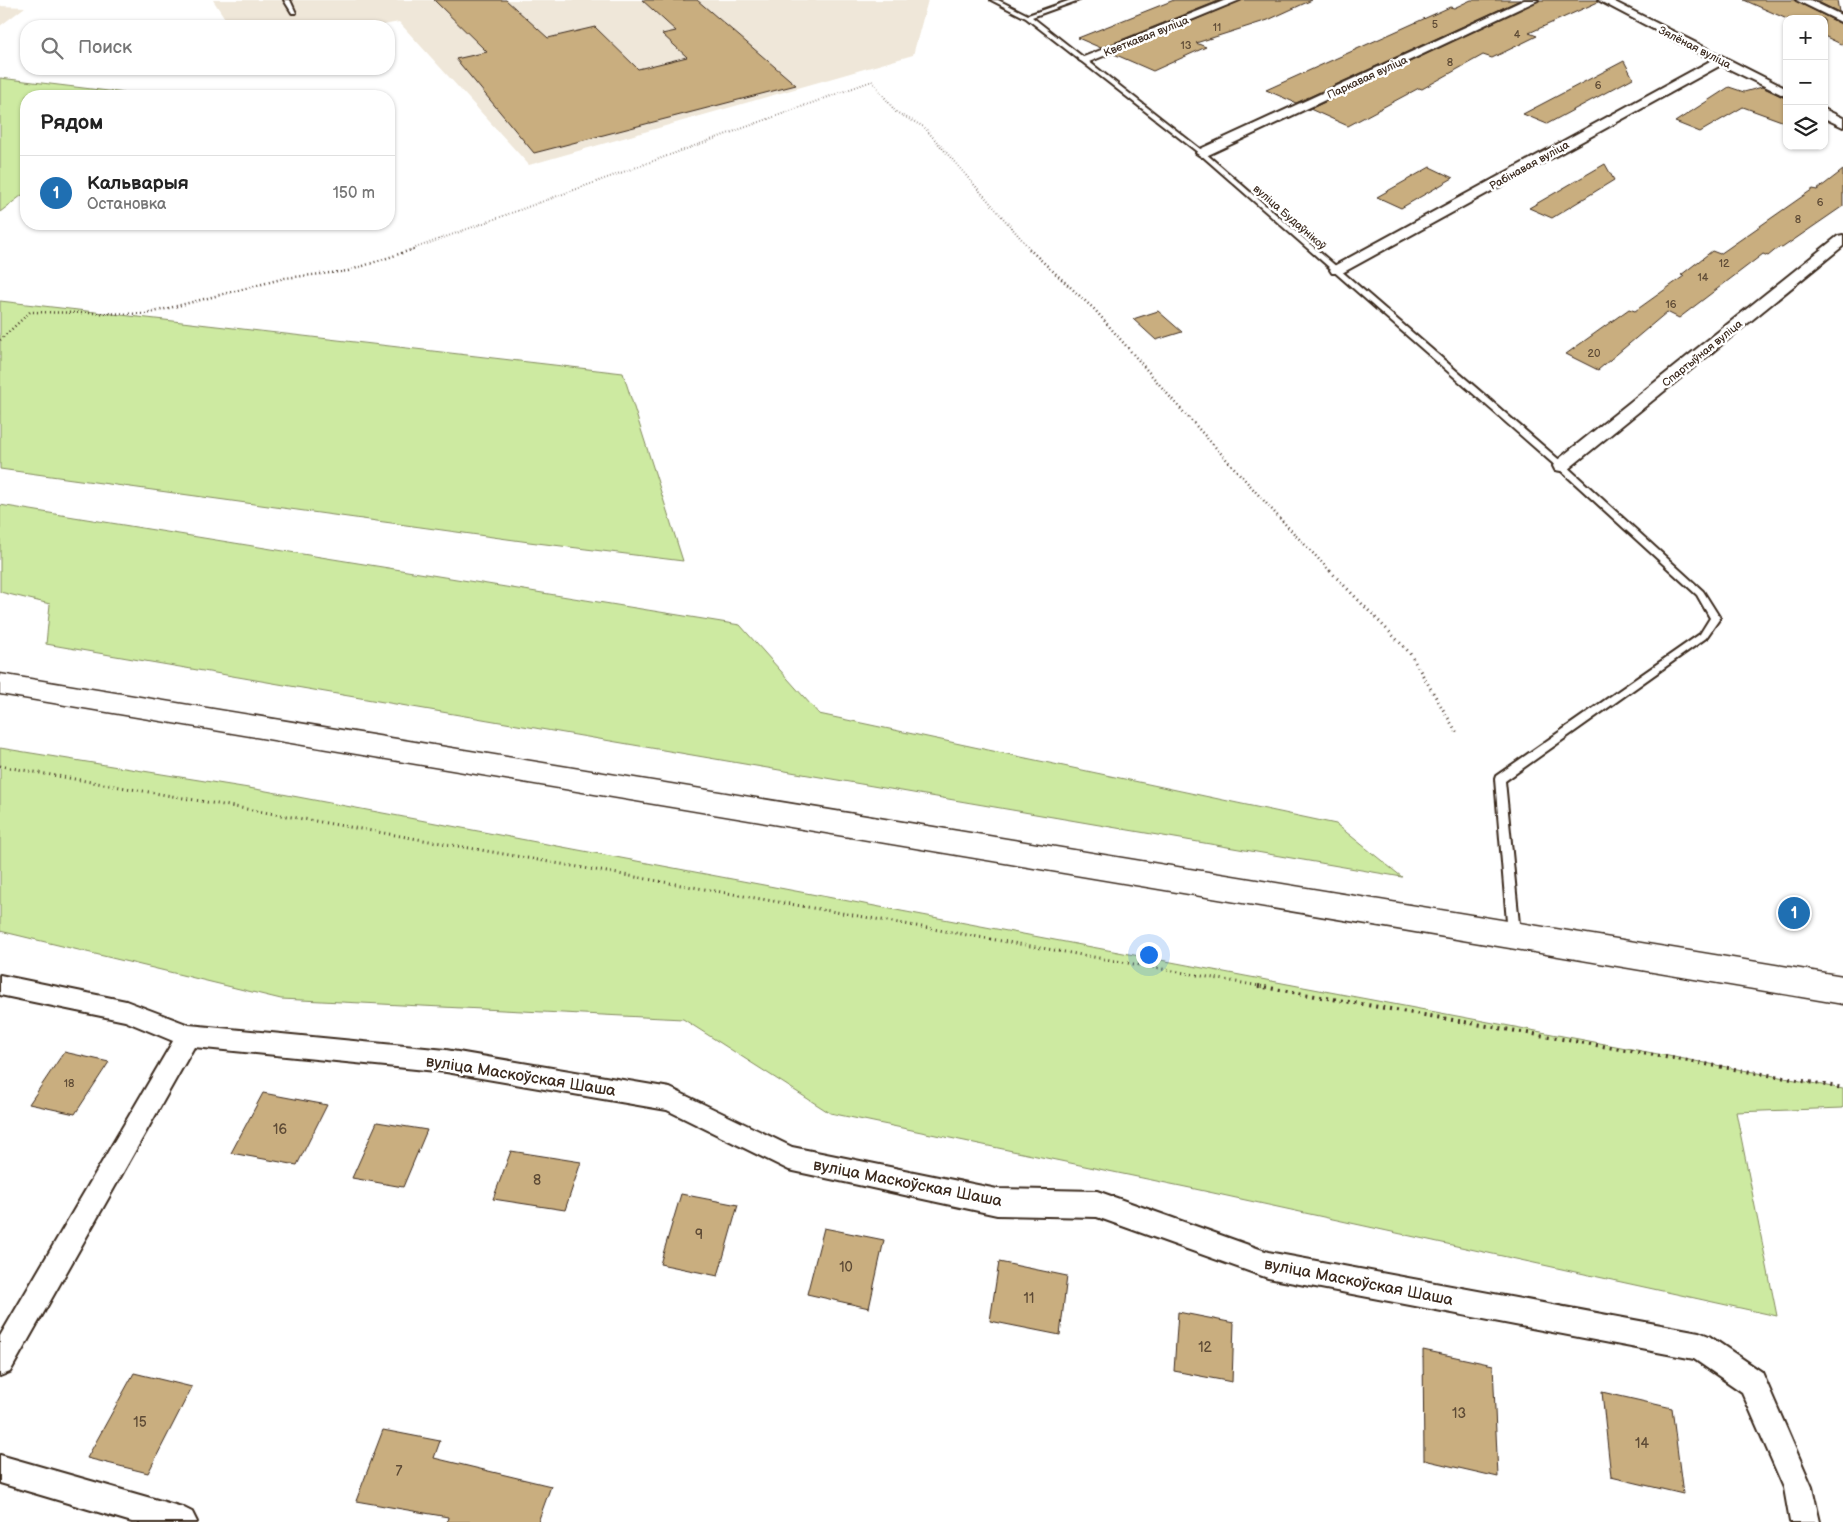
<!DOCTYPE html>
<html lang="ru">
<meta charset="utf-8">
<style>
:root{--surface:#fff;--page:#f6f6f6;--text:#222;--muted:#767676;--line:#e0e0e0;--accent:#1f6fb2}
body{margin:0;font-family:"Balsamiq Sans",sans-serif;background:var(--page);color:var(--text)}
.controls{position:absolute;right:15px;top:15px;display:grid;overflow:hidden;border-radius:10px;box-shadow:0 1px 4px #0004}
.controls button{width:45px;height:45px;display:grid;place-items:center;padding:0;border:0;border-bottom:1px solid var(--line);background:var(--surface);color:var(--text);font:25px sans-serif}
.you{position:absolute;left:1148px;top:954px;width:18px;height:18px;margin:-12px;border:4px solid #fff;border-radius:50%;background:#1a73e8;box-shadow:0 0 0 8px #1a73e833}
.badge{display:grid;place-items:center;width:32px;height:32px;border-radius:50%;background:var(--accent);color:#fff;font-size:16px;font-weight:700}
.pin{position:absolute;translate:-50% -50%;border:2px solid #fff;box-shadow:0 1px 5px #0006}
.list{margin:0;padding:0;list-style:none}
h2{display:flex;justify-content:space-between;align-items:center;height:65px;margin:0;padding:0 20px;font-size:21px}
h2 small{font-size:16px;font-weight:400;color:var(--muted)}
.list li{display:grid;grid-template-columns:32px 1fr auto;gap:15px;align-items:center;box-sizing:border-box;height:75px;padding:0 20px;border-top:1px solid var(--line)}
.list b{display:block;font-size:19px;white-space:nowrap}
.list p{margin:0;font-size:16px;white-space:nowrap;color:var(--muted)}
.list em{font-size:16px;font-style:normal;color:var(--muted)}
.icon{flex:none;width:28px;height:28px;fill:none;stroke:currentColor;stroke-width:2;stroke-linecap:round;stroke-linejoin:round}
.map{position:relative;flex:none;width:1843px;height:1522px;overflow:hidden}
.search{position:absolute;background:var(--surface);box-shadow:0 1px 4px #0004;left:20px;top:20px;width:375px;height:55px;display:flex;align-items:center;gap:12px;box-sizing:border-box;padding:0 18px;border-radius:20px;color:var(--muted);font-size:19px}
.panel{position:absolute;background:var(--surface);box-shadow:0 1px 4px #0004;left:20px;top:90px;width:375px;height:140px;border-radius:20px}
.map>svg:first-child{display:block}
</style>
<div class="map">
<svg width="1843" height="1522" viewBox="0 0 1843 1522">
<rect width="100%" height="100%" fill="#fff"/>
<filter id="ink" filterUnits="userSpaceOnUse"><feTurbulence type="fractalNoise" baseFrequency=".02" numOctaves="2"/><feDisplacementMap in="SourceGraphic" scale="10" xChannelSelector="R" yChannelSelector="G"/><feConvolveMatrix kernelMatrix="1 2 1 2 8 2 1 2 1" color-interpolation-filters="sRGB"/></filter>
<g filter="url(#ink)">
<g fill="#efe7d9">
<polygon points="213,0 928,0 913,55 529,165 399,22 378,26 230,26"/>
<polygon points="0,6 25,7 0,26"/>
</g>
<g fill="#cdeaa1" stroke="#848a60">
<polygon points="0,78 150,96 26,96 26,192 0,212"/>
<polygon points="0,301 623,373 683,561 529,542 0,469"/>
<polygon points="0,505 740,625 819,714 1336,824 1402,877 46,644 50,604 0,592"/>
<polygon points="0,748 261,790 1843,1089 1843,1108 1736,1112 1777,1316 1195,1189 830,1113 683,1019 281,999 0,931"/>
</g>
<g fill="#c9ae7f" stroke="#3b2a1e">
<polygon points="434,0 506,0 548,38 595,27 638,69 687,57 662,34 676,31 642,0 697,0 796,85 534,153 456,59 487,52"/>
<polygon points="1174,0 1221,0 1101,48 1078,38"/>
<polygon points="1242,0 1312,0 1268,20 1196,43 1206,47 1153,71 1114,54"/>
<polygon points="1471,0 1520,0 1296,103 1266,90 1450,7 1454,8"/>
<polygon points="1540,0 1596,0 1598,2 1529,33 1537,36 1492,58 1483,55 1422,89 1419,88 1348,126 1310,109"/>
<polygon points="1744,0 1794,0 1843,25 1843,45 1824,36 1824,19 1787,19"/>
<polygon points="1814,0 1837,0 1839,12 1843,11 1843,14"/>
<polygon points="1624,61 1633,78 1547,124 1523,114"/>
<polygon points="1729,87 1744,92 1762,87 1787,99 1787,123 1743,107 1700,132 1675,122"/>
<polygon points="1605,164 1614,180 1552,218 1529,208"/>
<polygon points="1430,167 1453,178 1401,208 1377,197"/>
<polygon points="1843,170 1843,206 1782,248 1779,247 1768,256 1763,254 1679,318 1667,312 1598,370 1566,354 1629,309 1635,311 1684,276 1681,275 1712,251 1720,254 1813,189 1817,190"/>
<polygon points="1158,311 1182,332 1156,340 1133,319"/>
<polygon points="64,1052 109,1062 75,1114 29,1104"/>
<polygon points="263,1093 327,1105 297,1165 231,1153"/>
<polygon points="377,1122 427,1130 403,1187 352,1178"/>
<polygon points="511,1151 581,1162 565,1210 493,1199"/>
<polygon points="681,1194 738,1205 718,1276 660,1264"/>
<polygon points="824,1228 884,1240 869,1308 807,1294"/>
<polygon points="999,1262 1067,1276 1060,1335 990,1321"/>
<polygon points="1178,1312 1234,1323 1232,1382 1174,1371"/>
<polygon points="1423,1350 1493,1365 1498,1477 1424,1460"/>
<polygon points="134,1373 192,1387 148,1473 87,1458"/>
<polygon points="1602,1392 1672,1408 1683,1494 1611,1477"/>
<polygon points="383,1430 440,1441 434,1458 551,1486 538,1522 447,1522 448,1517 356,1501"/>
</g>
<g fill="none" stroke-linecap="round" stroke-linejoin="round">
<defs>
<g id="service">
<polygon points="284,0 290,0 296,13 292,13"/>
<polygon points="991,0 998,0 1028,15 1071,0 1079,0 1032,17 1204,152 1564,464 1703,591 1720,618 1706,638 1505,781 1520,934 1518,937 1514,939 1510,937 1508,934 1495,779 1496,776 1700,634 1710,618 1697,595 1558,468 1200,154 1026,18"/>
</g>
<g id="minor">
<polygon points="1226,0 1240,0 1089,62 1085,63 1079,60 1081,58"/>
<polygon points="1524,0 1538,0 1206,156 1202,157 1196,153 1198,150"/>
<polygon points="1598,0 1611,0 1787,89 1787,97 1721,65 1342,273 1332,273 1330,270 1332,267 1712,60"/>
<polygon points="1796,0 1810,0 1843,16 1843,23"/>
<polygon points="1824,109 1843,118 1843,127 1824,118"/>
<polygon points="1843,235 1843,246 1567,470 1561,471 1555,470 1553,466 1555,462 1838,236"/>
<polygon points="0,975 126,1001 189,1025 446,1050 670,1088 792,1147 997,1189 1097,1191 1268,1252 1699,1332 1709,1336 1762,1372 1812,1487 1820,1522 1790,1522 1784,1488 1742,1392 1694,1359 1268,1278 1097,1217 997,1215 789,1170 667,1110 446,1072 194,1047 10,1372 0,1376 0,1336 173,1041 125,1021 0,995"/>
<polygon points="0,1455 182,1507 192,1512 197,1522 132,1522 0,1483"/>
</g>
<polygon id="primary" points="0,674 1843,976 1843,1004 0,694"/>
</defs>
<use href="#service" stroke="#3b2a1e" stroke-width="4"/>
<use href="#minor" stroke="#3b2a1e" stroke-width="4"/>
<use href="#primary" stroke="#3b2a1e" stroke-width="3"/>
<polyline stroke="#3b2a1e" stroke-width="2" stroke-dasharray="0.5 2.5" stroke-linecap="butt" points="410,250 872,81 896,112 924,127 1031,250"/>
<g stroke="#3b2a1e" stroke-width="2.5" stroke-dasharray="1 3" stroke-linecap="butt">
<polyline points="1029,249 1095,310 1178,406 1284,523 1331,572"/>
<polyline points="0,340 30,312 146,314 285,278 348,271 414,249"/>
</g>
<g stroke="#3b2a1e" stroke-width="3" stroke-dasharray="1 4" stroke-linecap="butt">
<polyline points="1330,571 1409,652 1457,733"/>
<polyline points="0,766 1265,987"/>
</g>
<polyline stroke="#3b2a1e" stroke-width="4" stroke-dasharray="2 5" stroke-linecap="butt" points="1258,986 1843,1088"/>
<use href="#service" fill="#fff" fill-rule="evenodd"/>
<use href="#minor" fill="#fff" fill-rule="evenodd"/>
<use href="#primary" fill="#fff" fill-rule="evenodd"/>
</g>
</g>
<g text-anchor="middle" stroke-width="5" stroke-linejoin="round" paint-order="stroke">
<g font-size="11" fill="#5e4b36">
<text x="1435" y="28">5</text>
<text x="1217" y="31">11</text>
<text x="1517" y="38">4</text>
<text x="1186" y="49">13</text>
<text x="1450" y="66">8</text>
<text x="1598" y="89">6</text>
<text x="1820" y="206">6</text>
<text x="1798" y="223">8</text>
<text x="1724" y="267">12</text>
<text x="1703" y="281">14</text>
<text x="1671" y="308">16</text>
<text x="1594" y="357">20</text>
<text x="69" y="1087">18</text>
</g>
<g font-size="11" fill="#3b2a1e" stroke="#fff">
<text transform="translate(1146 36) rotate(-22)" y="4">Кветкавая вуліца</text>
<text transform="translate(1695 47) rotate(27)" y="4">Зялёная вуліца</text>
<text transform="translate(1367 77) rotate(-25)" y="4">Паркавая вуліца</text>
<text transform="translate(1529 165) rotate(-29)" y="4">Рабінавая вуліца</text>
<text transform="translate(1290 217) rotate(41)" y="4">вуліца Будаўнікоў</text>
<text transform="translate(1702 353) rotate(-39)" y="4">Спартыўная вуліца</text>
</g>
<g font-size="14" fill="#5e4b36">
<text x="280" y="1134">16</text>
<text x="537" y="1185">8</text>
<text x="699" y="1239">9</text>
<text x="846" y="1272">10</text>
<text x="1029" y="1303">11</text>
<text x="1205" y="1352">12</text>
<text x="1459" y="1418">13</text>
<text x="140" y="1427">15</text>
<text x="1642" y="1448">14</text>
<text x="399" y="1476">7</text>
</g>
<g font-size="16" fill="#3b2a1e" stroke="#fff">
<text transform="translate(521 1075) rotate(9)" y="6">вуліца Маскоўская Шаша</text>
<text transform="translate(908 1182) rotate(11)" y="6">вуліца Маскоўская Шаша</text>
<text transform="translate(1359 1281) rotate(11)" y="6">вуліца Маскоўская Шаша</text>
</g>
</g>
</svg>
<div class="controls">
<button>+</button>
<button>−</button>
<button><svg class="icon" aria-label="layers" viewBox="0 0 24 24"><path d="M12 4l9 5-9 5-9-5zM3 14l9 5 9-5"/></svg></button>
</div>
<div class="you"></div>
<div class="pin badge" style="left:1794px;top:913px">1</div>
<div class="search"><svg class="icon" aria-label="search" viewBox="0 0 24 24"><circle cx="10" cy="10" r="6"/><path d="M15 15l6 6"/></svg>Поиск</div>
<section class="panel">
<h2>Рядом<small></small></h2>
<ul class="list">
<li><span class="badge">1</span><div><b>Кальварыя</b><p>Остановка</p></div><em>150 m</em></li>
</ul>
</section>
</div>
